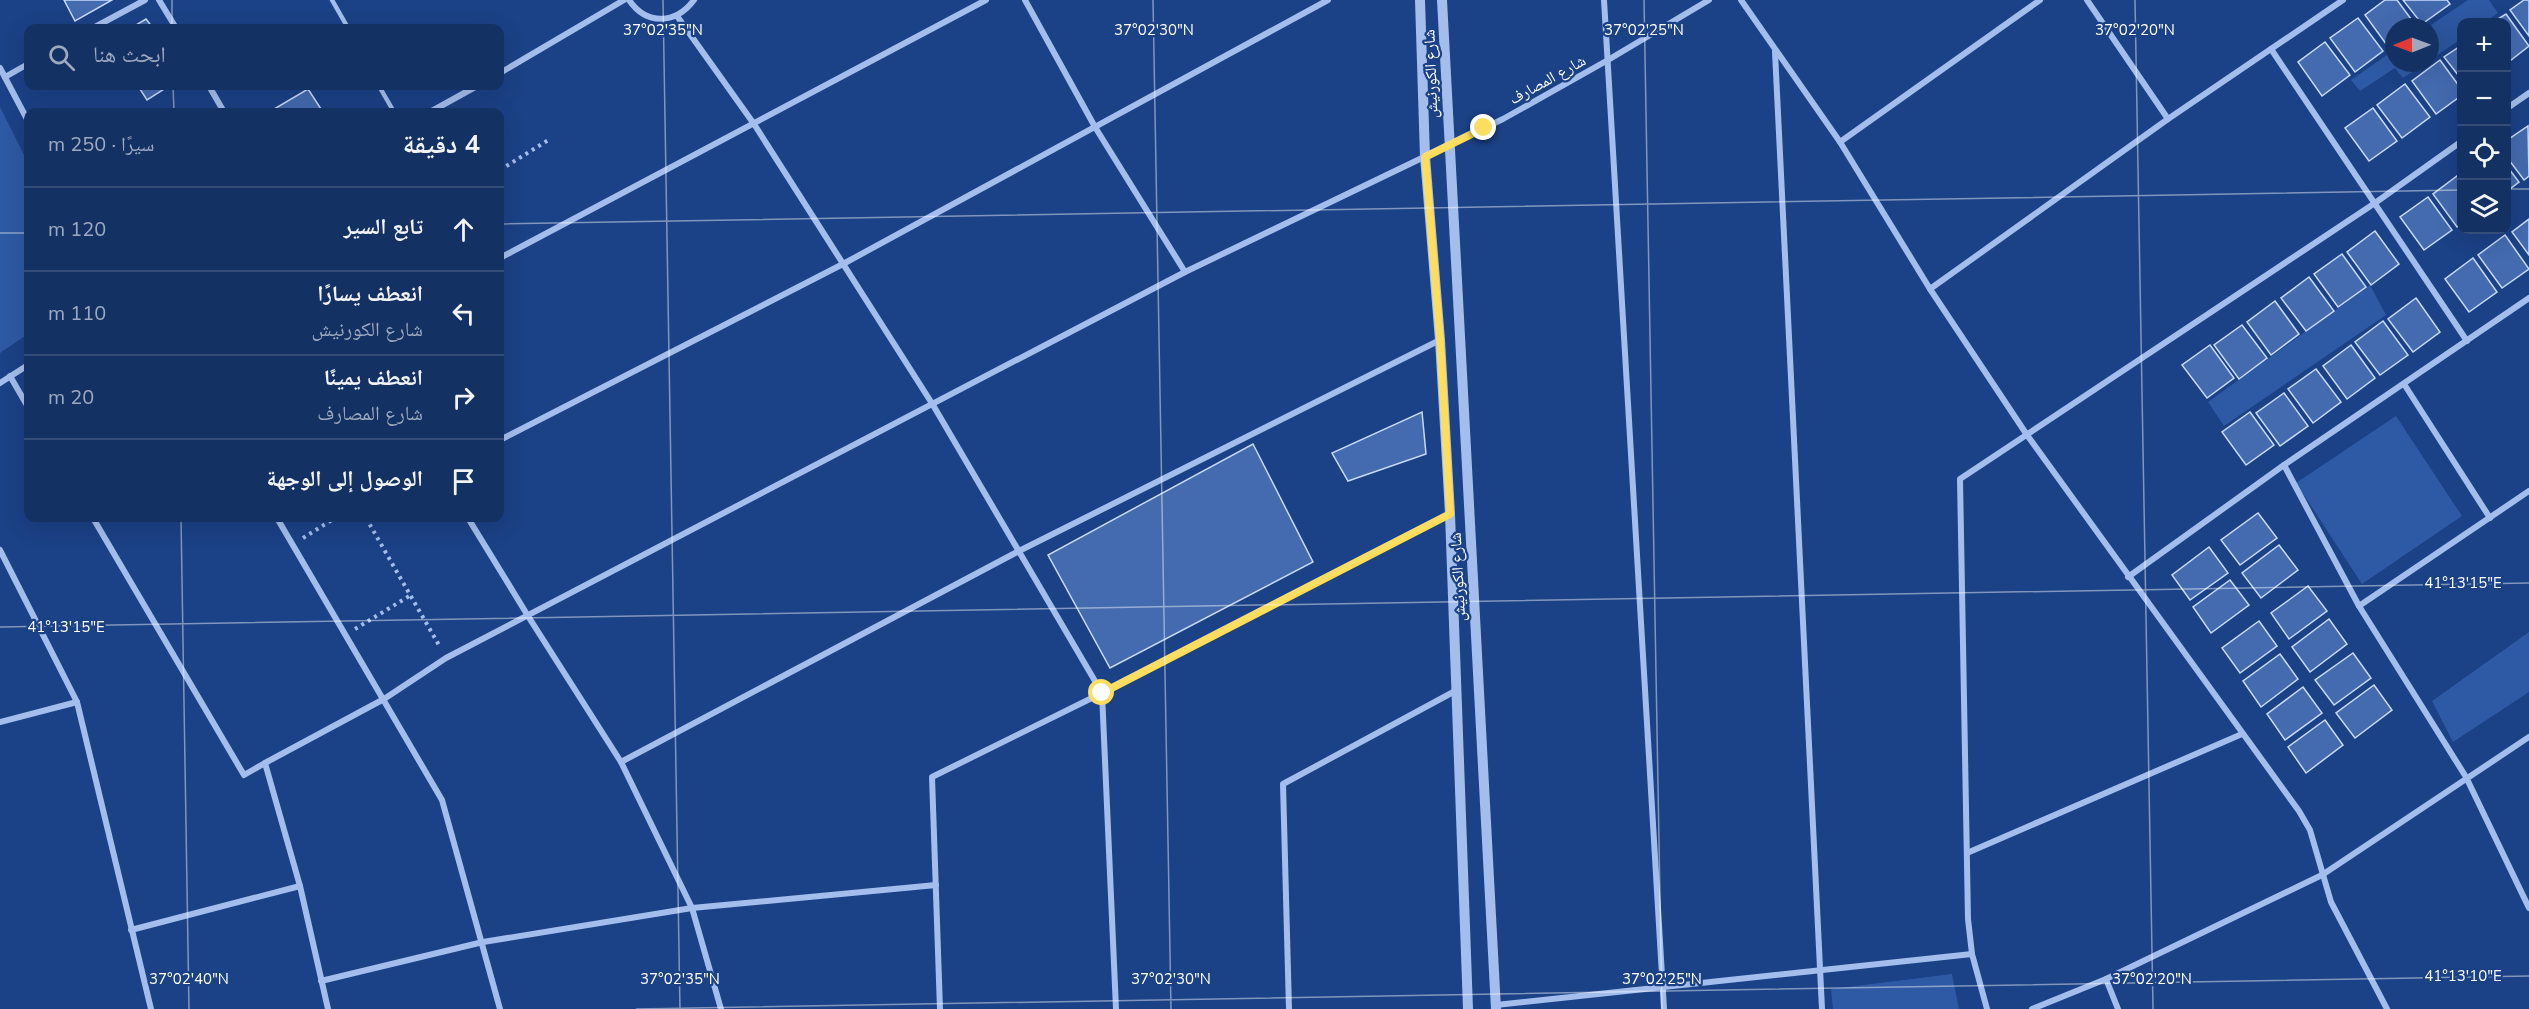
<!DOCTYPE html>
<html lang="ar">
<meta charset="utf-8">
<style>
:root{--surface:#143164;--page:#213d6d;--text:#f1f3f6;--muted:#9da9bf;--line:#334c78}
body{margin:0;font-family:"Nunito Sans","Noto Naskh Arabic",sans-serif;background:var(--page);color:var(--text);direction:rtl}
.controls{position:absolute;right:18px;top:18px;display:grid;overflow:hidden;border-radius:12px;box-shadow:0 6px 24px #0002}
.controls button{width:54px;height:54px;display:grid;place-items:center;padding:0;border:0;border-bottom:2px solid var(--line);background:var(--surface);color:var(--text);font:30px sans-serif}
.compass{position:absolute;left:2385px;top:18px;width:54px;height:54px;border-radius:50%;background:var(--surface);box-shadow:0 6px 24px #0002;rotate:269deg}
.stop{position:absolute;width:18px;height:18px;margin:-14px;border:4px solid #fddd60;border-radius:50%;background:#fff}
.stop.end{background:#fddd60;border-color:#fff;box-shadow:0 2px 6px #0008}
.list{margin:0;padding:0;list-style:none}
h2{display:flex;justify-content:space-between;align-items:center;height:78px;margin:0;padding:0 24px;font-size:26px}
h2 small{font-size:20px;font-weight:400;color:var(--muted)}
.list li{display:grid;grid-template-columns:39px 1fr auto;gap:18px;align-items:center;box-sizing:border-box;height:84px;padding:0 24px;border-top:2px solid var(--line)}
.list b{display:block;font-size:22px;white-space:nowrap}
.list p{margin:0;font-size:20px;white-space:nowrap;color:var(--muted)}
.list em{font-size:20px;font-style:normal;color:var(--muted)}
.icon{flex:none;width:33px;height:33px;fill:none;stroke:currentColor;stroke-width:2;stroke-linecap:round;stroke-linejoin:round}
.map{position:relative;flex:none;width:2529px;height:1009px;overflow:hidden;direction:ltr}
.search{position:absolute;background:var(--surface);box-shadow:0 6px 24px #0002;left:24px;top:24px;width:480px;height:66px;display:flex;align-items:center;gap:15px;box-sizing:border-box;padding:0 21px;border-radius:12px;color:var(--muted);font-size:22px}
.panel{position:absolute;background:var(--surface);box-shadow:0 6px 24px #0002;left:24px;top:108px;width:480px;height:414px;border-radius:12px;direction:rtl}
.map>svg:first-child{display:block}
</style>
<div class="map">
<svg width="2529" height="1009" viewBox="0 0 2529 1009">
<rect width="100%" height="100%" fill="#1b4186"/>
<g fill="#2e59a4">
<polygon points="2468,0 2489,0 2498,13 2485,22 2462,22 2461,39 2430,60 2428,27"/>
<polygon points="2394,50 2394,63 2426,63 2403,78 2395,68 2360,91 2351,80"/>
<polygon points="0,107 28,163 28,334 0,353"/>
<polygon points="2370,285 2386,315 2224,426 2208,402"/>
<polygon points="2396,416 2462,516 2362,584 2296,483"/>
<polygon points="2529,632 2529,692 2453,742 2432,701"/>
<polygon points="1952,974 1959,1009 1833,1009 1831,989"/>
</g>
<g fill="#446aaf" stroke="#c8daf9" stroke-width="1.5">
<polygon points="64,0 112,0 75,21"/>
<polygon points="2385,0 2397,0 2417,27 2394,27 2394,45 2389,48 2365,15"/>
<polygon points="2403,0 2447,0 2450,4 2422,24"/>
<polygon points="2524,0 2529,0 2529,36 2510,10"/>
<polygon points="2506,14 2529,46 2506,64 2506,22 2493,22"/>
<polygon points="2358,18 2383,51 2355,72 2330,38"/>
<polygon points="146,19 153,28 131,28"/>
<polygon points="2325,42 2350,75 2322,96 2298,62"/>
<polygon points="2462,45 2462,80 2444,57"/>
<polygon points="2440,60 2462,90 2462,95 2436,114 2412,81"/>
<polygon points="2405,84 2430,117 2402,138 2377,105"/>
<polygon points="138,86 169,86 147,100"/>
<polygon points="308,89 323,112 269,112"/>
<polygon points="2373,108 2397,141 2369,161 2345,128"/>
<polygon points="2528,126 2529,176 2524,180 2506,156 2506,141"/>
<polygon points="2506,165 2519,182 2506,192"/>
<polygon points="2461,173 2462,223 2457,227 2433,194"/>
<polygon points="2428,197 2452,230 2424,250 2400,217"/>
<polygon points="2529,219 2529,255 2512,232"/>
<polygon points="2375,231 2399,264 2371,285 2347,252"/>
<polygon points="2505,235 2529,269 2502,288 2478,255"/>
<polygon points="2342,254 2366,287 2338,307 2314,274"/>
<polygon points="2473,258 2497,292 2469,312 2445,279"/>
<polygon points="2309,277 2334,311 2306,331 2281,298"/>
<polygon points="2416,298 2440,332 2413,352 2388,319"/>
<polygon points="2275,301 2299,334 2271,355 2247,322"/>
<polygon points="2383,321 2408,355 2380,375 2355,342"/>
<polygon points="2242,325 2267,358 2239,379 2214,345"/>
<polygon points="2210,345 2234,378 2207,398 2182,365"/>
<polygon points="2351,345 2375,378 2347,399 2323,366"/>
<polygon points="2316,369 2341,402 2313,423 2288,389"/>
<polygon points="2284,393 2308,426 2280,446 2256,413"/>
<polygon points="1422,412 1426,454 1348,481 1332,453"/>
<polygon points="2250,412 2274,445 2246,465 2222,432"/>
<polygon points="1253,444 1313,562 1110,668 1048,555"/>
<polygon points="2258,513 2277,538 2240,565 2221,540"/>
<polygon points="2279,545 2298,570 2261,598 2242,573"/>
<polygon points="2209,547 2228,573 2190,600 2172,575"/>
<polygon points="2230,580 2249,605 2211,633 2193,607"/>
<polygon points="2308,586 2327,611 2289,639 2271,613"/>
<polygon points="2329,619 2347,644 2310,672 2292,647"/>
<polygon points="2259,621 2277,646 2240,673 2222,648"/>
<polygon points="2353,653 2371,678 2334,705 2315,680"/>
<polygon points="2280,654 2298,679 2261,707 2243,681"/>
<polygon points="2374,685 2392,710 2355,738 2336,713"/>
<polygon points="2303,687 2322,713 2285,740 2267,714"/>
<polygon points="2325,720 2343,745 2306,773 2288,747"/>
</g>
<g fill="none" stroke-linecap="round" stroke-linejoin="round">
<g stroke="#a3beec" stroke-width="4" stroke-dasharray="3 4.5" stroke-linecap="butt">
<polyline points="500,170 550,139"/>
<polyline points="366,518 440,647"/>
<polyline points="303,538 335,518"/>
<polyline points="355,629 411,595"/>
</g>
<g stroke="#a3beec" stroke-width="4.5">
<polyline points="332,0 348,28"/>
<polyline points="379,86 394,112"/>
</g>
<g stroke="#a3beec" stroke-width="6">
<polyline points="159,0 176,28"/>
<path d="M629,0C647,26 676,24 694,0"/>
<polyline points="1025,0 1095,127 1185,272"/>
<polyline points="1604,0 1664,1009"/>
<polyline points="1741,0 1840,142 1930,289 2027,435 2299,811 2310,830 2331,902 2387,1009"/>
<polyline points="2087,0 2168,119"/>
<polyline points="677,16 754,124 933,405 1102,693 1116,1009"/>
<polyline points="93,28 145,0"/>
<polyline points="2271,49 2467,341"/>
<polyline points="1775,52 1822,1009"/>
<polyline points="0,68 28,121"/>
<polyline points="500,73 624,0"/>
<polyline points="5,77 28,64"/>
<polyline points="209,86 224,112"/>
<polyline points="2506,109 2529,93"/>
<polyline points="430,112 477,86"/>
<polyline points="1840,142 2040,0"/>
<polyline points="500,258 986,0"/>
<polyline points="1930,289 2168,119 2343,0"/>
<polyline points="10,376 28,407"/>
<polyline points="0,383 28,365"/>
<polyline points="2404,384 2490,518"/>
<polyline points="500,440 843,264 1328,0"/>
<polyline points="2284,465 2359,606 2466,777 2529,908"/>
<polyline points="93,518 244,775 265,763 300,886 328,1009"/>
<polyline points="277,518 442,800 500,1009"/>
<polyline points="468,518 528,616 621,762 692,908 721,1009"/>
<polyline points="0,550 77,702 151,1009"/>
<polyline points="2128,577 2284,465 2529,298"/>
<polyline points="2359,606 2529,491"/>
<polyline points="0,722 77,702"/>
<polyline points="621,762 1019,551 1440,340"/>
<polyline points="265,763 384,699 446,658 1185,272 1503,119 1608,60 1709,0"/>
<polyline points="1967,853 2242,734"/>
<polyline points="131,930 300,886"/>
<polyline points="2106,979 2118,1009"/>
<polyline points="321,981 483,942 692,908 936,885"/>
<polyline points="1496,1005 1972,954"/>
<polyline points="940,1009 932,777 1102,693 1450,514"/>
<polyline points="1289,1009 1283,784 1457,690"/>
<polyline points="1987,1009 1972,954 1968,919 1960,479 2375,203 2462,141"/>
<polyline points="2032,1009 2106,979 2322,875 2529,737"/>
</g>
<g stroke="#a3beec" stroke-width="10">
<polyline points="1420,0 1425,157 1440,340 1450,514 1468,1009"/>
<polyline points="1442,0 1496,1009"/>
</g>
</g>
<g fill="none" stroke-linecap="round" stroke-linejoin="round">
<polyline stroke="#fddd60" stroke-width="8" points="1102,693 1450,514 1440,340 1425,157 1484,128"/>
</g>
<path fill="none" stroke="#fff" stroke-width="1.5" stroke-opacity="0.45" d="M172,0V28M663,0L680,1009M1153,0L1171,1009M1644,0L1662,1009M2135,0L2153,1009M173,86L174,112M2506,189H2529M500,224L2462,190M0,233H28M181,518L189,1009M0,627L2529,583M636,1009L2529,976"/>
<g text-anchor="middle" stroke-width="4.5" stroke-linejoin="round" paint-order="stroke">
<g font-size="16" fill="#fff" stroke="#1b4186">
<text transform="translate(1430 74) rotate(-92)" y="6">شارع الكورنيش</text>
<text transform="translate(1547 79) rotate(-29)" y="6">شارع المصارف</text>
<text transform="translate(1457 577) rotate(-93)" y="6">شارع الكورنيش</text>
</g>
</g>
<g font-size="15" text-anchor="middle" fill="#fff" stroke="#1b4186" stroke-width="4.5" stroke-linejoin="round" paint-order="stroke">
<text x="663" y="35">37°02'35"N</text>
<text x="1154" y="35">37°02'30"N</text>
<text x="1644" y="35">37°02'25"N</text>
<text x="2135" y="35">37°02'20"N</text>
<text x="2463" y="588">41°13'15"E</text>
<text x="66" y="632">41°13'15"E</text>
<text x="2463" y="981">41°13'10"E</text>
<text x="189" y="984">37°02'40"N</text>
<text x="680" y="984">37°02'35"N</text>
<text x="1171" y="984">37°02'30"N</text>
<text x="1662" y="984">37°02'25"N</text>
<text x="2152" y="984">37°02'20"N</text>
</g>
</svg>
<div class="controls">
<button>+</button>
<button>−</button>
<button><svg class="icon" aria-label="locate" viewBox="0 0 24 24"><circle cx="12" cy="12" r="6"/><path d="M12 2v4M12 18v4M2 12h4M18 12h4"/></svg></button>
<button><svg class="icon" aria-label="layers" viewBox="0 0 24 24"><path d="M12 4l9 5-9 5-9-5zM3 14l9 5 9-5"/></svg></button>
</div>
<svg class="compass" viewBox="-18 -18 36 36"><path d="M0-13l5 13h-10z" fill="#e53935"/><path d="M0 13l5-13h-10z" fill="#9da9bf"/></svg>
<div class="stop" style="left:1102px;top:693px"></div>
<div class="stop end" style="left:1484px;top:128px"></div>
<div class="search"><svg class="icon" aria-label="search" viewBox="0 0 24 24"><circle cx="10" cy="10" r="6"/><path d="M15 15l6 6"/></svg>ابحث هنا</div>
<section class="panel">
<h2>4 دقيقة<small>سيرًا · 250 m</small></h2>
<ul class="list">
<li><svg class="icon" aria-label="ahead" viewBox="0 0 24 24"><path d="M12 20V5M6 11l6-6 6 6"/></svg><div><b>تابع السير</b></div><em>120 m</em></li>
<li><svg class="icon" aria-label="left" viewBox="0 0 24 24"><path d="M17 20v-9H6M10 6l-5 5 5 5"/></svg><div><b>انعطف يسارًا</b><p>شارع الكورنيش</p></div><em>110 m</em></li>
<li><svg class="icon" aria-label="right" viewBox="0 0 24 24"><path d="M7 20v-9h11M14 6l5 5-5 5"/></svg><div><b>انعطف يمينًا</b><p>شارع المصارف</p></div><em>20 m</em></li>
<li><svg class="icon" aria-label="arrive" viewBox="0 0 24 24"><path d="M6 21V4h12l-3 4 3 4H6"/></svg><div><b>الوصول إلى الوجهة</b></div></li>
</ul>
</section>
</div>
